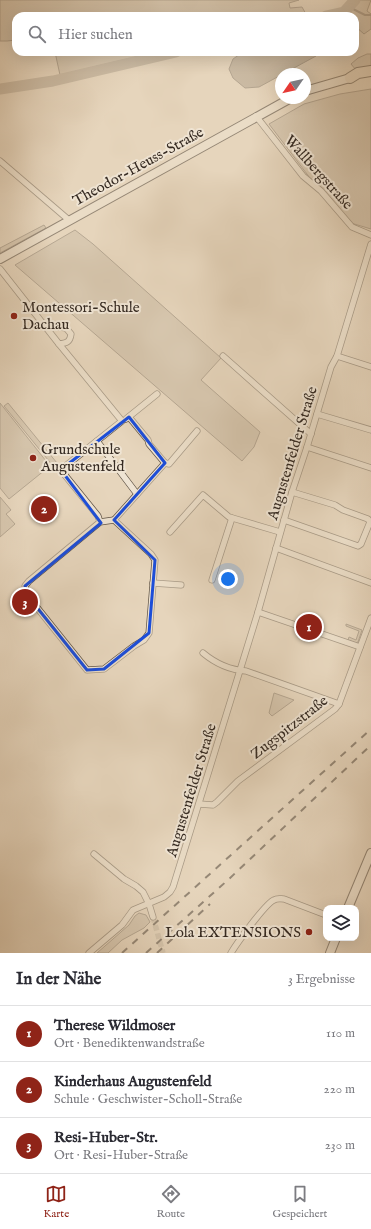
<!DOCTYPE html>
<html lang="de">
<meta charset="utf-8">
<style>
:root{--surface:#fff;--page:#f2f2f3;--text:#2b2b33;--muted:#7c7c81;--line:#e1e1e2;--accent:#8f2418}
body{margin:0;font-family:"IM FELL English",serif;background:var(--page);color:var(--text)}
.controls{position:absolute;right:12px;bottom:12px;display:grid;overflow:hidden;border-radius:8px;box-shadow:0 4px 16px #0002}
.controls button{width:36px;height:36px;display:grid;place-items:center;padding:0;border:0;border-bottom:1px solid var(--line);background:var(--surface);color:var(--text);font:20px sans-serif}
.compass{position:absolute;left:275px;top:68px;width:36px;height:36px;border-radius:50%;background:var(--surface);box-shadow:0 4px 16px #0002;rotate:236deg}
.you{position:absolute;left:228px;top:579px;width:14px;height:14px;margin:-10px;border:3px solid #fff;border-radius:50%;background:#1a73e8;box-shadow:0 0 0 6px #1a73e833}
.badge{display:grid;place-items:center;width:26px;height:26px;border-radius:50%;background:var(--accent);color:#fff;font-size:13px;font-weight:700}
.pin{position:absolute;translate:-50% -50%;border:2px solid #fff;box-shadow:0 1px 4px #0006}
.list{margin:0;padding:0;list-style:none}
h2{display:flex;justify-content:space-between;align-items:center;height:52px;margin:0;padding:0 16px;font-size:17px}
h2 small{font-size:13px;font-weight:400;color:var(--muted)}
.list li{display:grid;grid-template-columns:26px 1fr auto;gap:12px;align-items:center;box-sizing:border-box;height:56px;padding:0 16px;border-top:1px solid var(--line)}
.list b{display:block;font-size:15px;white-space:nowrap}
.list p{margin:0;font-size:13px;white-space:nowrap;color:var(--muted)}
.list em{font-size:13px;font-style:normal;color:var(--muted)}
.icon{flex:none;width:22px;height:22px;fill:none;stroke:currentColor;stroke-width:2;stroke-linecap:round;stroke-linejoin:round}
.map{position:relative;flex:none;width:371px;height:953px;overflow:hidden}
.search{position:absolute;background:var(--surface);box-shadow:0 4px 16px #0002;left:12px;right:12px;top:12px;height:44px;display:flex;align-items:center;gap:10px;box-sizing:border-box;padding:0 14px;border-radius:12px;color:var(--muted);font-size:15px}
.sheet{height:220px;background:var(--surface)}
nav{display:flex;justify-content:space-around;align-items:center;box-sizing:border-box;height:56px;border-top:1px solid var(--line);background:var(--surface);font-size:11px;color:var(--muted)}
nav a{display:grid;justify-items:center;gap:2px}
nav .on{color:var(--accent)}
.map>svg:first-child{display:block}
</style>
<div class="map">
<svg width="371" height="953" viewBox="0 0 371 953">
<rect width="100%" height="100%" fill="#e6d5bc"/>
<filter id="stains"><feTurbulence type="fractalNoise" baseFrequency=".005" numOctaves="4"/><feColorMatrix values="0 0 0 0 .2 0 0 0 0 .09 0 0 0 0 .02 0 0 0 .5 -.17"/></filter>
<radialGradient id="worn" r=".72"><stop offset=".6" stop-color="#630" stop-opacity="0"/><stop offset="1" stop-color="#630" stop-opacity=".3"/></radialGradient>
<g fill="#c8b8a2" stroke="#7e7162">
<polygon points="0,0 299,0 289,3 290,8 302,7 307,16 16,16 16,40 7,41 0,41"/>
<polygon points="355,0 371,0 367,11 371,14 371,29 364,34 355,26 355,16 351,16 349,7"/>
<polygon points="55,52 157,52 60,75"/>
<polygon points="367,54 371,54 371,67 356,70 351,64 358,58"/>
<polygon points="371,89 371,229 351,223 323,189 310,178 269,124 304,104 340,94"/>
<polygon points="44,225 46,228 0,253 0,248"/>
<polygon points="75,230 93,244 221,358 201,380 260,432 254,447 242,461 15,265"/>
<polygon points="0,403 50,466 9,499 0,488"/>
<polygon points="8,403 57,463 53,466 4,406"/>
<polygon points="0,497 11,510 6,514 15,524 0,537"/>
<polygon points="346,624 362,630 358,642 356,643 348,640 349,637 356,640 359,631 346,626"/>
<polygon points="274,693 294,700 272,716 269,713"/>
<polygon points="139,913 146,915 150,922 144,928 122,940 108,953 97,953 129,925 135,916"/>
</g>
<polygon fill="#aa9b88" stroke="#7b6e5f" points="243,52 316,52 316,56 259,87 245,88 233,78 229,69 233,59"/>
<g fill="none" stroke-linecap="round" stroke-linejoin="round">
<polyline stroke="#7b6e5f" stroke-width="2" points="349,7 365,15 371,15"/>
<g stroke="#aa9b88" stroke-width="11">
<polyline points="326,16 344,12 355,0"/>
<polyline points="0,89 53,81 176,52"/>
</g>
<polyline stroke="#c3b39d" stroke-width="5.5" stroke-dasharray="5.5 3" stroke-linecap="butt" points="153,917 163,953"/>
<defs>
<g id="street">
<polyline points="256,116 303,176 321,191 352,227 371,235"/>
<polyline points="0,161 70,221"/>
<path d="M0,269L59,344C67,343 70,342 71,334L66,328L44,325"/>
<polyline points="59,344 122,421 63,468 64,474 98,516 100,522"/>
<polyline points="223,356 311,434"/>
<polyline points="337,356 371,367"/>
<polyline points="317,414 371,430"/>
<polyline points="129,417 148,440 149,444 165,463"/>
<polyline points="126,419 157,394"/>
<polyline points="97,441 137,494"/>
<polyline points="307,447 371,468"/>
<polygon points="114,520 151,554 155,560 149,633 144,640 134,646 104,669 87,670 27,595 25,586 29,581 100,522"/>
<polyline points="114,520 165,463 169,464 197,431"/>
<polyline points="284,520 358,546 361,544 370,522 368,519 343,510 335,505 292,492"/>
<polyline points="170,532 203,495 229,517 280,532"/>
<polyline points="276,548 371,583"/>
<polyline points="212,580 232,518"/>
<polyline points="153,583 181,585"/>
<polyline points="258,612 360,647"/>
<path d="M203,653C215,663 230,670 246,671L339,704"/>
<polyline points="199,804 213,805 217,802 238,781 335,709 339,704 371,618"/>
<polyline points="94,854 124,879 136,886 143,892 149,904 153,917"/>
<polyline points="89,953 122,925 133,910 164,897 170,892 173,887 258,612 292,492 307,447 331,367 337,356 371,244"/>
<path d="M231,953C237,943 265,904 274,900C277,898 280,899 284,899L326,915"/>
</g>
<g id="secondary">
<polyline points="305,91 350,78"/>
<polyline points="0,259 291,98"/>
<polyline points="348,908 371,853"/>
<polyline points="330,953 336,938"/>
</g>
<polyline id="highway" points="350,78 358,73 371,71"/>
</defs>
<use href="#street" stroke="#615548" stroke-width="7"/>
<use href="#secondary" stroke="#352a22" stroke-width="10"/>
<use href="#highway" stroke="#352a22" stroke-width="12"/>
<use href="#street" stroke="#efe4d3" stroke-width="5.5"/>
<use href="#secondary" stroke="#efe4d3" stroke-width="8"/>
<use href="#highway" stroke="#e6d5bc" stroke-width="10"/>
<g stroke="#352a22" stroke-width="2" stroke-dasharray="7 7" stroke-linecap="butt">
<polyline points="122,953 371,729"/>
<polyline points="146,953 229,879 371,745"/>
<polyline points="157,953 210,904"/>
</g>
</g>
<path d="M0 0H371V953H0ZM129,417L165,463L114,520L155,560L149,633L104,669L87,670L27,595L25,586L101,523L64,474L63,468Z" fill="#e6d5bc" fill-opacity=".55" fill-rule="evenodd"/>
<path fill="none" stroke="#1d4ed8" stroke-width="3" stroke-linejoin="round" d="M129,417L165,463L114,520L155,560L149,633L104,669L87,670L27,595L25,586L101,523L64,474L63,468Z"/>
<g fill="#8f2418" stroke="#efe4d3" stroke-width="1.5">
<circle cx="14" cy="316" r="4"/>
<circle cx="33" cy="458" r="4"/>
<circle cx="309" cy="932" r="4"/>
</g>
<g text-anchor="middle" stroke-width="4" stroke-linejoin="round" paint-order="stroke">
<g font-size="15" fill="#352a22" stroke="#efe4d3">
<text transform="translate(138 166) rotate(-29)" y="5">Theodor-Heuss-Straße</text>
<text transform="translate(319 172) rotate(48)" y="5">Wallbergstraße</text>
<text transform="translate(292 453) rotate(-73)" y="5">Augustenfelder Straße</text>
<text transform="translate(289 727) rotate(-38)" y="5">Zugspitzstraße</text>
<text transform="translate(191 790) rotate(-73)" y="5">Augustenfelder Straße</text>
</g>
<g font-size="15" fill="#352a22" stroke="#efe4d3" text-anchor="start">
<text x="22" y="312">Montessori-Schule<tspan x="22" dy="17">Dachau</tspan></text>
<text x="41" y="454">Grundschule<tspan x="41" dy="17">Augustenfeld</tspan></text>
<text x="301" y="937" text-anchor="end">Lola EXTENSIONS</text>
</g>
</g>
<rect width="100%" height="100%" filter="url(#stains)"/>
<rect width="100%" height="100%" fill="url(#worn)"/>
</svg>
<div class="controls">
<button><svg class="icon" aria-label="layers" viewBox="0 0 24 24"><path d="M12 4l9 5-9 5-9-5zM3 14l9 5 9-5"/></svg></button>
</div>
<svg class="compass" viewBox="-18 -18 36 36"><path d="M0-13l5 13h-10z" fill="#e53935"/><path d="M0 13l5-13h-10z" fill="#7c7c81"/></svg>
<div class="you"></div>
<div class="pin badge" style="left:309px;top:627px">1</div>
<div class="pin badge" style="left:44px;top:509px">2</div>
<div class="pin badge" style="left:25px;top:602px">3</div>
<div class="search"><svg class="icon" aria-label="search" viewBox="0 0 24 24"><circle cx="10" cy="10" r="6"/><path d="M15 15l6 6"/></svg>Hier suchen</div>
</div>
<section class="sheet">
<h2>In der Nähe<small>3 Ergebnisse</small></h2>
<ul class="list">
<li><span class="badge">1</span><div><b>Therese Wildmoser</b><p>Ort · Benediktenwandstraße</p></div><em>110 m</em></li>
<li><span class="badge">2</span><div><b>Kinderhaus Augustenfeld</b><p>Schule · Geschwister-Scholl-Straße</p></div><em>220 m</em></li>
<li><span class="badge">3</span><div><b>Resi-Huber-Str.</b><p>Ort · Resi-Huber-Straße</p></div><em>230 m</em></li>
</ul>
</section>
<nav>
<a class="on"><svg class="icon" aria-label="map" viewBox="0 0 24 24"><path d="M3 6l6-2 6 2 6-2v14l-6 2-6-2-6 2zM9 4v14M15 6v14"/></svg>Karte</a>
<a><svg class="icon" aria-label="directions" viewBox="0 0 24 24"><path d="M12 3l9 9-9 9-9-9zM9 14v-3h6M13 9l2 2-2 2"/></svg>Route</a>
<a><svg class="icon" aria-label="saved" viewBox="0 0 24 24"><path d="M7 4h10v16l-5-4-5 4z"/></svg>Gespeichert</a>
</nav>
